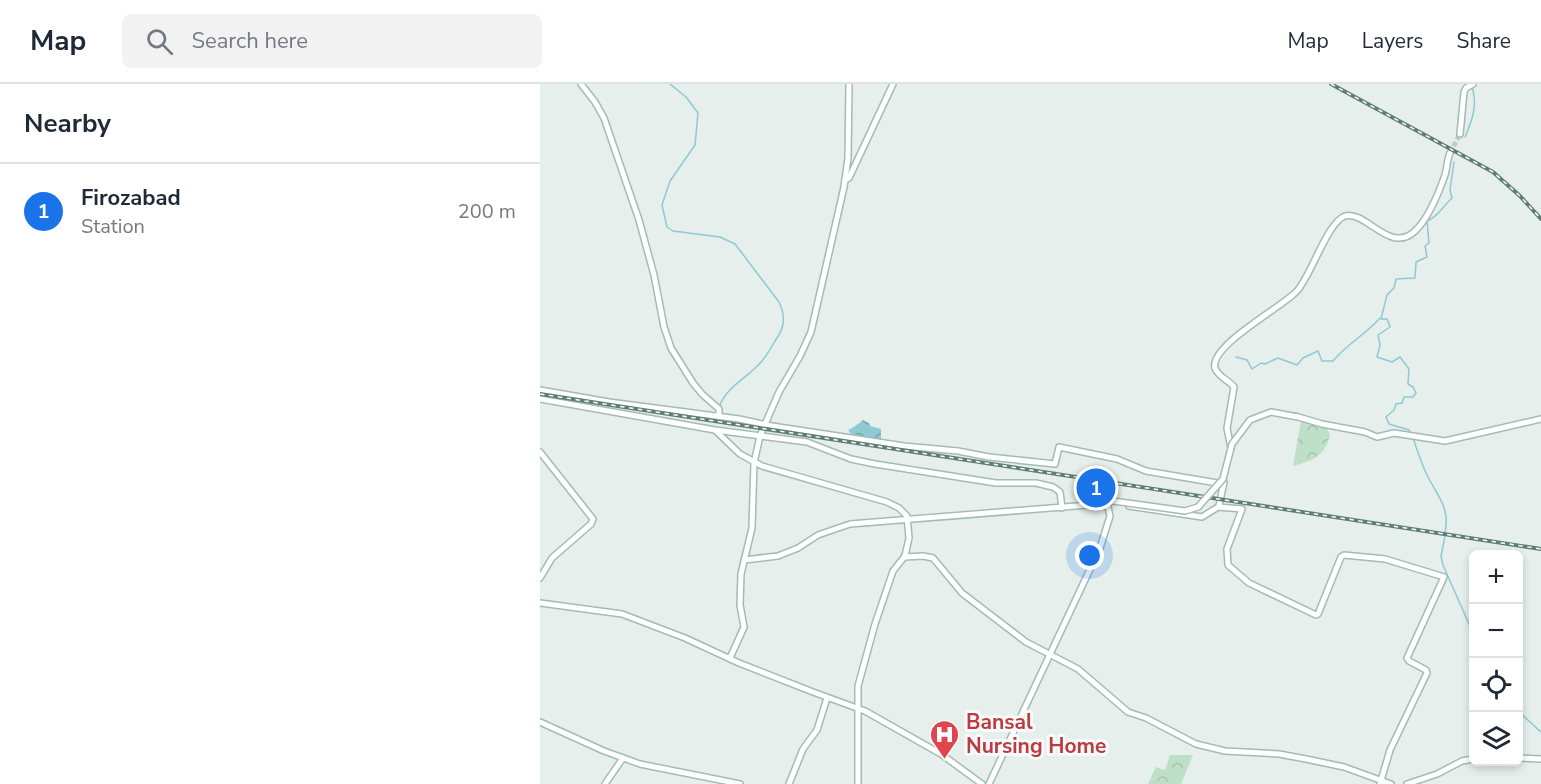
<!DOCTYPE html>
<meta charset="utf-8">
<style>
:root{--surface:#fff;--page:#f2f2f3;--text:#1f2937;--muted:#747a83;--line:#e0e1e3;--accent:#1a73e8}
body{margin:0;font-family:"Nunito Sans",sans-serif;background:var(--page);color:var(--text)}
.controls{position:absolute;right:18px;bottom:18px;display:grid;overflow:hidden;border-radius:9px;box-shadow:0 3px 9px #0003}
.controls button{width:54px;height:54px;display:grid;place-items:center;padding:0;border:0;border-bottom:2px solid var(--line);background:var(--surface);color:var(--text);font:30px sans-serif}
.you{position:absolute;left:550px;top:472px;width:21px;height:21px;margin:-15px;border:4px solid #fff;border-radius:50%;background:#1a73e8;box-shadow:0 0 0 9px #1a73e833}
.badge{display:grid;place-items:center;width:39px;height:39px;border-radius:50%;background:var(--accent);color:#fff;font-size:20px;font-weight:700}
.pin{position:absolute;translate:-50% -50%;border:3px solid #fff;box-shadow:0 2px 6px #0006}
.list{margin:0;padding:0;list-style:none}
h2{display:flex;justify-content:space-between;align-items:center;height:78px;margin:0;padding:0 24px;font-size:26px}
h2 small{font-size:20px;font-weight:400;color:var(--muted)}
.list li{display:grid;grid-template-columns:39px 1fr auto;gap:18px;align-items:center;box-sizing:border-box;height:96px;padding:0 24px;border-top:2px solid var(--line)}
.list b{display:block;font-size:22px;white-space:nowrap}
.list p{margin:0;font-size:20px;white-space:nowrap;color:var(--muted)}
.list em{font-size:20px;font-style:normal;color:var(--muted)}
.icon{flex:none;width:33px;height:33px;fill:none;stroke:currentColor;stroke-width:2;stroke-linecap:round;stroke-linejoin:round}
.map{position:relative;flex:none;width:1001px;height:700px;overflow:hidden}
header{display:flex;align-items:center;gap:36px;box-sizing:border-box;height:84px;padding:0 30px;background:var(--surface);border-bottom:2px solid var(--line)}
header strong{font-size:28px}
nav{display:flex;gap:33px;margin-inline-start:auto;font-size:21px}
.search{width:420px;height:54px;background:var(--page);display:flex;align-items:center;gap:15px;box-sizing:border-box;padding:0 21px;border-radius:9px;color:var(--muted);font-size:22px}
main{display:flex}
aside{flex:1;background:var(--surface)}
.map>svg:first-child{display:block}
</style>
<header>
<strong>Map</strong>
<div class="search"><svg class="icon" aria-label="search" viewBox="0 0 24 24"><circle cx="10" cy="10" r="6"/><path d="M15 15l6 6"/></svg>Search here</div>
<nav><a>Map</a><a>Layers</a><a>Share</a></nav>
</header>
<main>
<aside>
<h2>Nearby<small></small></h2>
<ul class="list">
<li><span class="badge">1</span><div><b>Firozabad</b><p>Station</p></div><em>200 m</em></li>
</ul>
</aside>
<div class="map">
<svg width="1001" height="700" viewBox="0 0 1001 700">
<defs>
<pattern id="park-crowns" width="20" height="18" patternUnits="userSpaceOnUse" patternTransform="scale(1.5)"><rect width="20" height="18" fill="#bfe0c8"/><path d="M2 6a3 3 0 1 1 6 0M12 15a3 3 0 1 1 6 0" fill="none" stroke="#a4c1ad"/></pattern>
<pattern id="water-waves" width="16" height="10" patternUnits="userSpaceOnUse" patternTransform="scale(1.5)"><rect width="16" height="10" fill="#8ec9d4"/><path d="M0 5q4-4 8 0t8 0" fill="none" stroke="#74a5ad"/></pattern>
</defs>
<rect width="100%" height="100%" fill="#e6efeb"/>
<g fill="url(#park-crowns)">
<path d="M761,337L787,345L790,351C786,371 771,378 753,382Z"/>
<polygon points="630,671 653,671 641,700 608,700 616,683 625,686"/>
</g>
<path fill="url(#water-waves)" d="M323,336L329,339L330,342L341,345V355L311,350L308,346C311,345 320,339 323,336Z"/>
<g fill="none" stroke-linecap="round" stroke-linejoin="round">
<g stroke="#8ec9d4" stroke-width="1.5">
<path d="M130,0L146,13L158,29L155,61L130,97L122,121L127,143L133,147L180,153L195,160L239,218C246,233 245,243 235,257C231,264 227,271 222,277C209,293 187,302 180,321"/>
<path d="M925,53C932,37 938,21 932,3"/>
<path d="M696,273L707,276L712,285L721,279L725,280L738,274L757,281L763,274L778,267L782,277H793C807,260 825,251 840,234"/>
<path d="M871,350L869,346L849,340L846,333L854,326L856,320L862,319L864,313H873L876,309L873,303L868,300L869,285L860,273L852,278L837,273L840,261L838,251L850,243L847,235H841L847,211L854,204L856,195L875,194L876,178L887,173L885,162L889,159L887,137C897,134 904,121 912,114L910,106L914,78"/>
<path d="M873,354C878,368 882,382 889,395C899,413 910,426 905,448"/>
<polyline points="905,452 901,472 903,481 933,549"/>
<polyline points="978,627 1001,648"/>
</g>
<polyline stroke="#bfccc8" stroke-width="5" stroke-dasharray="5 2.5" stroke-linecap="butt" points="910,69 920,50"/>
<defs>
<g id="secondary">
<polyline points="41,0 55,18 64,34 99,136 114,191 124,243 131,264 153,299 162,310 179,325 179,332"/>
<polyline points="920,50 924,8 926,4 933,0"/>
<polyline points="305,96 309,94 353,0"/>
<polyline points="0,306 69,318 199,335 232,342 364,362 418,367 449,373 515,380 519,363 577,375 606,387 683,400"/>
<polyline points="0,315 175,346 267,358 311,375 335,380 456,399 496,399 513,403 520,408 522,424"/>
<polyline points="755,332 782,340 825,348 837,353 854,349 905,357 1001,335"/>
<polyline points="176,347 200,370 222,382 347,418 359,424 367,432 369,454 365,472 353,487 335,540 318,602 318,700"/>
<path d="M691,364L687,344L694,303C689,296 678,293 675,284C669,262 742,223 756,208C770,195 787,138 805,132C826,126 850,171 875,147C888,135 899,108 905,91C907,84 907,76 910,69"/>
<polyline points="0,368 53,435 51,440 12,474 0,494"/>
<polyline points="561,420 564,417 573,417"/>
<polyline points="589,422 662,433 678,423 702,425 687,465 688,481 709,499 776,531 778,530 801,473 804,471 845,475 904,493 867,574 869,577 886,586 887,589 850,666 840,700"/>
<polyline points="679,422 684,398"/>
<polyline points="364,473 383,472 393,474 422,509 486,558 538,585 588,628 606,634 656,660 685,667 739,670 766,675 804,683 851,700"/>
<polyline points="204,476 238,472 258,464 278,451 310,440 561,420 568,423 570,432 560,464 449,700"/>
<polyline points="0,519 82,530 145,554 199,579 273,608 325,627 401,670 442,700"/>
<polyline points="190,574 204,543 200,521 201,490 212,444 214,379 220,352 239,308 260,272 271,248 304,103 308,74 309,0"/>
<polyline points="0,638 64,667 100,680 200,700"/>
<polyline points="978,674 1001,675"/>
<polyline points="65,700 83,674"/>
<polyline points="249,700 263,665 277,646 287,614"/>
<polyline points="867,700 897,690 922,677 933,675"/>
</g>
</defs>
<use href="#secondary" stroke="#a4bbb3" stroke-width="8"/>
<use href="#secondary" stroke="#fff" stroke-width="5"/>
<defs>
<g id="rail">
<polyline points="791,0 953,88 980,112 1001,135"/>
<polyline points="0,310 1001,465"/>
</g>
</defs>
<use href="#rail" stroke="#5f7d75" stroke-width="4"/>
<use href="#rail" stroke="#f7fbf9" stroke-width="1.5" stroke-dasharray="4.5" stroke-linecap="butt"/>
<defs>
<polyline id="secondary-bridge" points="573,417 645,427 658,423 683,395 692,360 710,336 731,328 758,333"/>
</defs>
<use href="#secondary-bridge" stroke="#a4bbb3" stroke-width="8" stroke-linecap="butt"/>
<use href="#secondary-bridge" stroke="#fff" stroke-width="5"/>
</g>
<defs>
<symbol id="hospital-pin" viewBox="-11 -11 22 30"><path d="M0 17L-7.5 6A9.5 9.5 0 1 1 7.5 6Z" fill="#e0444e" stroke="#f7fbf9"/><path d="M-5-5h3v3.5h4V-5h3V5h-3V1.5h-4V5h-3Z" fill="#fff"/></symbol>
</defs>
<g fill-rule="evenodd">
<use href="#hospital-pin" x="388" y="634" width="33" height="45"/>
</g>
<g text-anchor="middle" stroke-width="6" stroke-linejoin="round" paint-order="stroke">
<g font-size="21" font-weight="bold" fill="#be3a42" stroke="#f7fbf9" text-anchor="start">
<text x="426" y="645">Bansal<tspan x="426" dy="24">Nursing Home</tspan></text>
</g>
</g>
</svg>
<div class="controls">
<button>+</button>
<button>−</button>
<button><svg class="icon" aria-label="locate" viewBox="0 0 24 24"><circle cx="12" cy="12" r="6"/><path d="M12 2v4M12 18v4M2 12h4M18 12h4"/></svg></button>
<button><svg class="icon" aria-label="layers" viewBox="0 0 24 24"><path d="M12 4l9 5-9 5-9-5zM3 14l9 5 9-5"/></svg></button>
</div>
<div class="you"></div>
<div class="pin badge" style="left:556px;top:404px">1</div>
</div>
</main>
